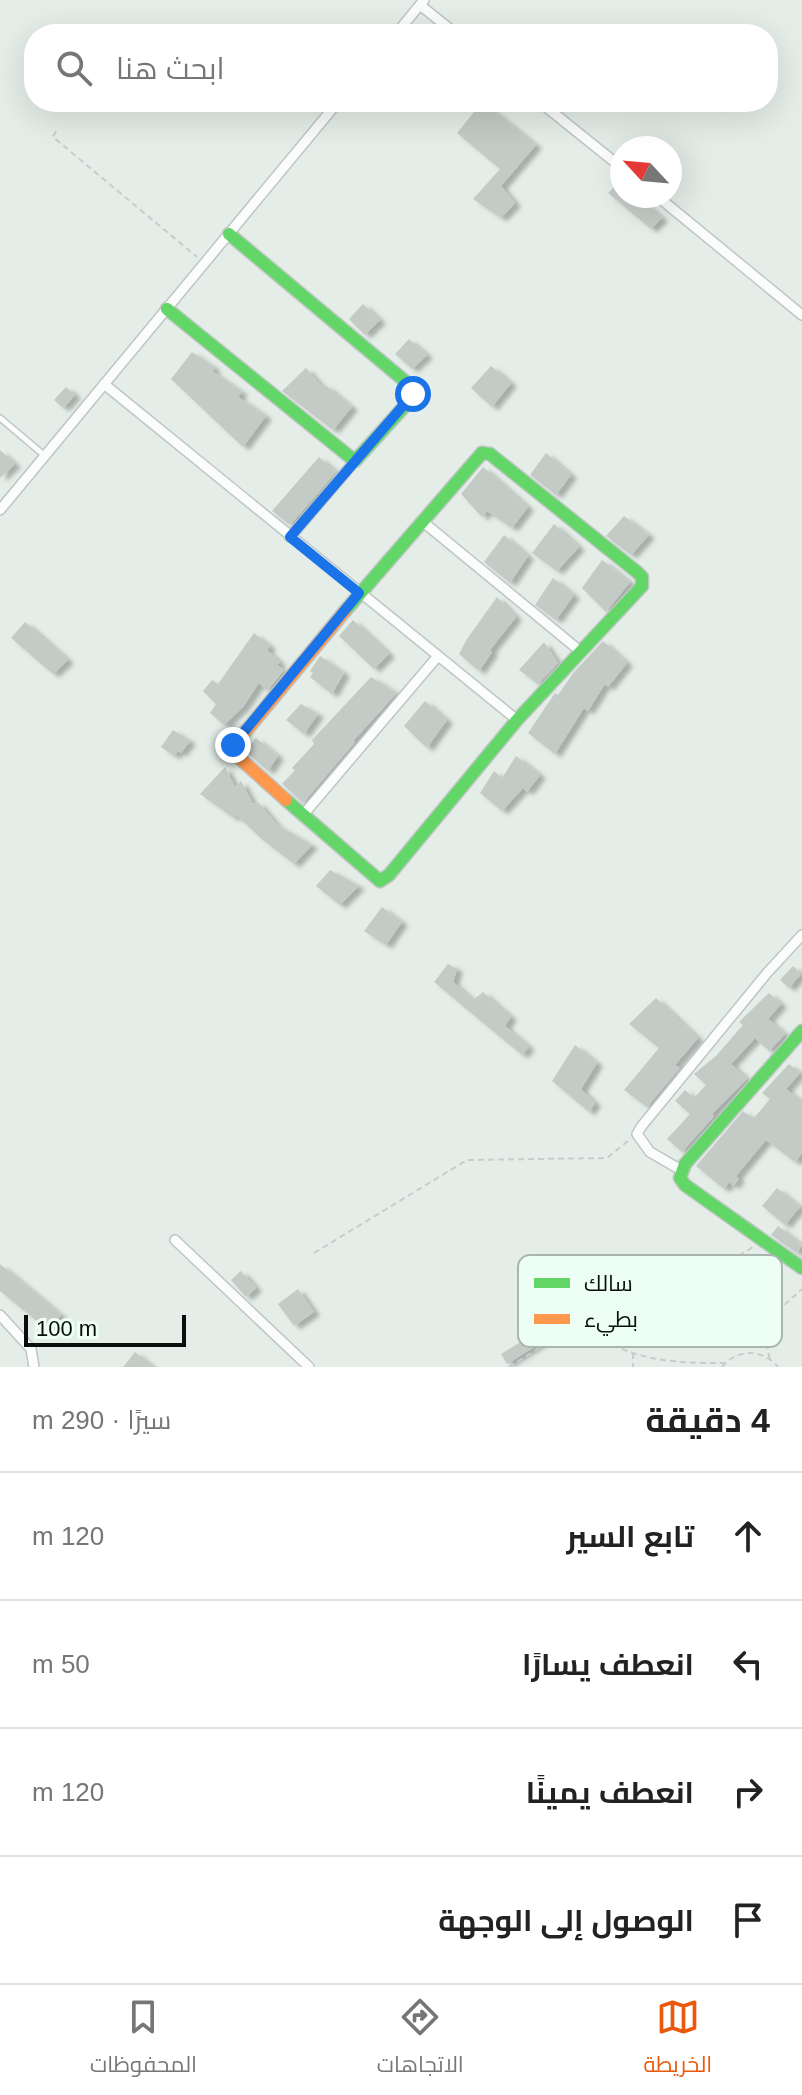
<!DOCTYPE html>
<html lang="ar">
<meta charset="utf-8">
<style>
:root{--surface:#fff;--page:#f6f6f6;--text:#222;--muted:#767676;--line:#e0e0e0;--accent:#ea580c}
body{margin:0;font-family:Arial,Cairo,sans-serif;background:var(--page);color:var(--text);direction:rtl}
.compass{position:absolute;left:610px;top:136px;width:72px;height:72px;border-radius:50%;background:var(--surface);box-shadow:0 8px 32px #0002;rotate:296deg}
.scale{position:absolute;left:24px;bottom:20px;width:162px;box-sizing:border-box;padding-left:8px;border:4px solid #080e0b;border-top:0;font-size:22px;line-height:28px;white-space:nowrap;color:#080e0b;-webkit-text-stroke:6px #edfef5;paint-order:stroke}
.stop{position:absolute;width:24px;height:24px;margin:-18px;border:6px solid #1a73e8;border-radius:50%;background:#fff}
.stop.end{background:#1a73e8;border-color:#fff;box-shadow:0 2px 8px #0008}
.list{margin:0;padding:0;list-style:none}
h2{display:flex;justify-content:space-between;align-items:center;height:104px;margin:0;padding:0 32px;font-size:34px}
h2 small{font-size:26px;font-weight:400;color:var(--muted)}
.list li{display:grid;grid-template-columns:52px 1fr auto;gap:24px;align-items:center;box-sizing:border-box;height:128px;padding:0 32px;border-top:2px solid var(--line)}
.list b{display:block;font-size:30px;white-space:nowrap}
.list em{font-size:26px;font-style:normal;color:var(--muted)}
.icon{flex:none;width:44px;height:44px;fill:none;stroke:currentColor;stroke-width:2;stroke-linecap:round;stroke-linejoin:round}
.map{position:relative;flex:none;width:802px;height:1367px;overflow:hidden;direction:ltr}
.search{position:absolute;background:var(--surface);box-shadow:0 8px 32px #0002;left:24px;right:24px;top:24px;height:88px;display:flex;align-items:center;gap:20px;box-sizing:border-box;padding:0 28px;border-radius:32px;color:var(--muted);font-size:30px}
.sheet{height:616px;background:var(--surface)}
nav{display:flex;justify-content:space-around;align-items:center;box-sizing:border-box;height:112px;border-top:2px solid var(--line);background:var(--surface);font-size:22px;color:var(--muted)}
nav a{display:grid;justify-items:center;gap:4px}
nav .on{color:var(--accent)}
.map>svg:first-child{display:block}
</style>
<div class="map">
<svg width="802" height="1367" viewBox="0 0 802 1367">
<defs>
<filter id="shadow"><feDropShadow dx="6" dy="3.5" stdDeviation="2" flood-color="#0004"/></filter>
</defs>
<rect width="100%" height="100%" fill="#e4ede8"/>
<g fill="#c4cac5" filter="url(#shadow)">
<polygon points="482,102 536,145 501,186 515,203 501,218 473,199 500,169 457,133"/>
<polygon points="622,179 622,196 637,196 662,218 651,229 608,193"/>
<polygon points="363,304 380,320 365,335 349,319"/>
<polygon points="409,339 427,355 412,369 395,354"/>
<polygon points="192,352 215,368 212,371 242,392 238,397 266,416 243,447 171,379"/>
<polygon points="491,366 511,383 492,407 471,388"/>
<polygon points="306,368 322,387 325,385 352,407 333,430 282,391"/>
<polygon points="66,387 75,395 63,408 54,400"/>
<polygon points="0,450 15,464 0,478"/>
<polygon points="546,453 571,475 556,495 530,475"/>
<polygon points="319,457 336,472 290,525 272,511"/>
<polygon points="483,467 528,507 512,528 487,511 482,517 461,494"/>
<polygon points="624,516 649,535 631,555 606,536"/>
<polygon points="554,524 579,547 557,571 532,553"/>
<polygon points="504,535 528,556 510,583 484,562"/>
<polygon points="602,560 630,582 606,612 582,588"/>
<polygon points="553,578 574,595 556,620 535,605"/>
<polygon points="497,597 516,617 490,650 492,652 479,671 459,654 467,639"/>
<polygon points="353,620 389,654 374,669 339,636"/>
<polygon points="25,622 68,660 53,674 11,638"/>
<polygon points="254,633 270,646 267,650 280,662 277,665 284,670 267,691 259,683 243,707 224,725 210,713 216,704 203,691 212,680 218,684"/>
<polygon points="603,641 627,663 608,687 605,684 588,711 584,708 555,754 528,733 555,693 558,695 574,672"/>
<polygon points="544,642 558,663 538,684 519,670"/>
<polygon points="320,656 344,673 332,694 310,677 313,673 310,671"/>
<polygon points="371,677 397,693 353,741 355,742 303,803 282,784 295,770 292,768 314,744 312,740"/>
<polygon points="425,701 447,720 427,748 404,726"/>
<polygon points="301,704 318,714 304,734 286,720"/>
<polygon points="173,730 190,741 181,753 178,751 174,756 161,747"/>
<polygon points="256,738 278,756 268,771 245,751"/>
<polygon points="516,756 540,775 527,792 523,788 502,811 480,793 494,771 502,778"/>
<polygon points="225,767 235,787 241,781 253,804 259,803 277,825 312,845 294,864 263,840 236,815 234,818 200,794"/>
<polygon points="330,870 359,886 340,905 316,886"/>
<polygon points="382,907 402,922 386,945 364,931"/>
<polygon points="448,964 457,969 453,982 473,1000 483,992 511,1017 505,1026 529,1047 522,1055 434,982"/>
<polygon points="793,966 801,974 789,988 780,980"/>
<polygon points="769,993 781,1004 768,1019 785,1034 769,1051 755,1038 731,1064 747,1079 712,1114 714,1116 682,1152 667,1139 690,1114 675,1101 685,1090 694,1098 706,1085 694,1074 716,1056 743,1025 739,1022"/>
<polygon points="656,998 698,1038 675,1065 680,1068 647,1107 624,1090 659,1048 629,1024"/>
<polygon points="575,1045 597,1063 581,1089 595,1103 589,1112 552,1081"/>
<polygon points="789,1064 800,1073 786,1089 802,1102 802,1153 795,1162 766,1140 736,1176 739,1179 733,1186 729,1182 724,1189 696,1166 743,1111 753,1119 770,1099 762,1093"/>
<polygon points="777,1188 800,1207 785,1225 762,1206"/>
<polygon points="778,1226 802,1245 797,1253 771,1235"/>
<polygon points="0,1264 61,1315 48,1330 0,1291"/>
<polygon points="241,1271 256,1288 246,1297 231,1280"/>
<polygon points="298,1289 314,1312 294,1326 278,1304"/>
<polygon points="563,1316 569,1325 507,1364 501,1354"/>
<polygon points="135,1352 153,1367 123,1367"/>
</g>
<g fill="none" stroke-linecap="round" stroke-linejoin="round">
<defs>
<polyline id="lane" points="0,418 44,455"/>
<g id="street">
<polyline points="420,5 456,34"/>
<polyline points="396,34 424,0"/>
<polyline points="540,102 622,168"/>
<polyline points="657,196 802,315"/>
<polyline points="104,384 517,720"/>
<polyline points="0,510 338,102"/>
<polyline points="422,521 580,651"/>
<polyline points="290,537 355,461"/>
<polyline points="303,815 438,656"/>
<polyline points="681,1170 650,1152 637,1134 641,1127 767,973 802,935"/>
<polyline points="175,1240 309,1367"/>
<polyline points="0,1315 31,1349 34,1367"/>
</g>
<g id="fast">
<polyline points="167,309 355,461 412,398 412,387 229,234"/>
<polyline points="345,611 482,453"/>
<polyline points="286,800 380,881 389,875 517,720 642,586 642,577 637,572 490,454 482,453"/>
<polyline points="802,1031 685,1164 680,1178 685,1185 802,1268"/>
</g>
<polyline id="slow" points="286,800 235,754 232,748 345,611"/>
</defs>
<use href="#lane" stroke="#bfc6c3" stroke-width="8"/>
<use href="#street" stroke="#bfc6c3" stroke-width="12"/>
<use href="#fast" stroke="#bfc6c3" stroke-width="15"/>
<use href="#slow" stroke="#bfc6c3" stroke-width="15"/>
<g stroke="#cacccb" stroke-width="2" stroke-dasharray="6 4" stroke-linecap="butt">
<polyline points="56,131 53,137 197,257"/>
<polyline points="314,1253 467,1160 607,1158 628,1141"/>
<path d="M595,1335C638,1362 676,1363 725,1363"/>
<polyline points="633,1353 633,1367"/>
<path d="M770,1359C759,1323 777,1312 802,1289"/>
<polyline points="509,1367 555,1338 607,1333 624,1328 753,1247"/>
<path d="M722,1367C737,1348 763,1349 778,1367"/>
</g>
<use href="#lane" stroke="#fbfcfc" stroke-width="5"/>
<use href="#street" stroke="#fbfcfc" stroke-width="9"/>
<use href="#fast" stroke="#63d668" stroke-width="12"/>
<use href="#slow" stroke="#ff974d" stroke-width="12"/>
</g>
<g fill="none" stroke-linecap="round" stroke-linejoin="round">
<polyline stroke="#1a73e8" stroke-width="10" points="233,745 359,593 290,537 413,394"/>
</g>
<rect x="518" y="1255" width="264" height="92" rx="12" fill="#edfef5" stroke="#a8b6af" stroke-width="2"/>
<rect x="534" y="1278" width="36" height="10" fill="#63d668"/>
<rect x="534" y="1314" width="36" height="10" fill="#ff974d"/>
<g font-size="22" fill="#080e0b">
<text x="584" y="1291">سالك</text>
<text x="584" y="1327">بطيء</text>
</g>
</svg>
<svg class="compass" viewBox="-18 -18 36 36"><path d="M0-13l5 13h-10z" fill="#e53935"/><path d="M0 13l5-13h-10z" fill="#767676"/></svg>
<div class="scale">100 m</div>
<div class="stop" style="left:413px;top:394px"></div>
<div class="stop end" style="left:233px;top:745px"></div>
<div class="search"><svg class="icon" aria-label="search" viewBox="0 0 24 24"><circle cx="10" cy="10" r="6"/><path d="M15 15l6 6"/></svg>ابحث هنا</div>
</div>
<section class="sheet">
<h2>4 دقيقة<small>سيرًا · 290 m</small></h2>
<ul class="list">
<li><svg class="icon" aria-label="ahead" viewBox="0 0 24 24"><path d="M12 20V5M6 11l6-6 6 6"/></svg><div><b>تابع السير</b></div><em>120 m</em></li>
<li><svg class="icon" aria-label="left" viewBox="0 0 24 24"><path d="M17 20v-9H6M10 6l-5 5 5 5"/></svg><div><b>انعطف يسارًا</b></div><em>50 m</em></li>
<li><svg class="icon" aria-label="right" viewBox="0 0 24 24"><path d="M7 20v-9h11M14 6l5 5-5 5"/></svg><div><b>انعطف يمينًا</b></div><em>120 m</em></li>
<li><svg class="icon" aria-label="arrive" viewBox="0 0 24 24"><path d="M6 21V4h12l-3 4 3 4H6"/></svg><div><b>الوصول إلى الوجهة</b></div></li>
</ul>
</section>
<nav>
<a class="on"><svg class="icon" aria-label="map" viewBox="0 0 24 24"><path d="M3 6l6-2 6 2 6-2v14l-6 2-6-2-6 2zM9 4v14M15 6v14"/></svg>الخريطة</a>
<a><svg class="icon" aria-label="directions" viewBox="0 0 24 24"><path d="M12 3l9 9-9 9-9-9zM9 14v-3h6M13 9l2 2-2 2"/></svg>الاتجاهات</a>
<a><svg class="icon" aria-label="saved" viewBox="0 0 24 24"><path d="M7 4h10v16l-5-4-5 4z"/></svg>المحفوظات</a>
</nav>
